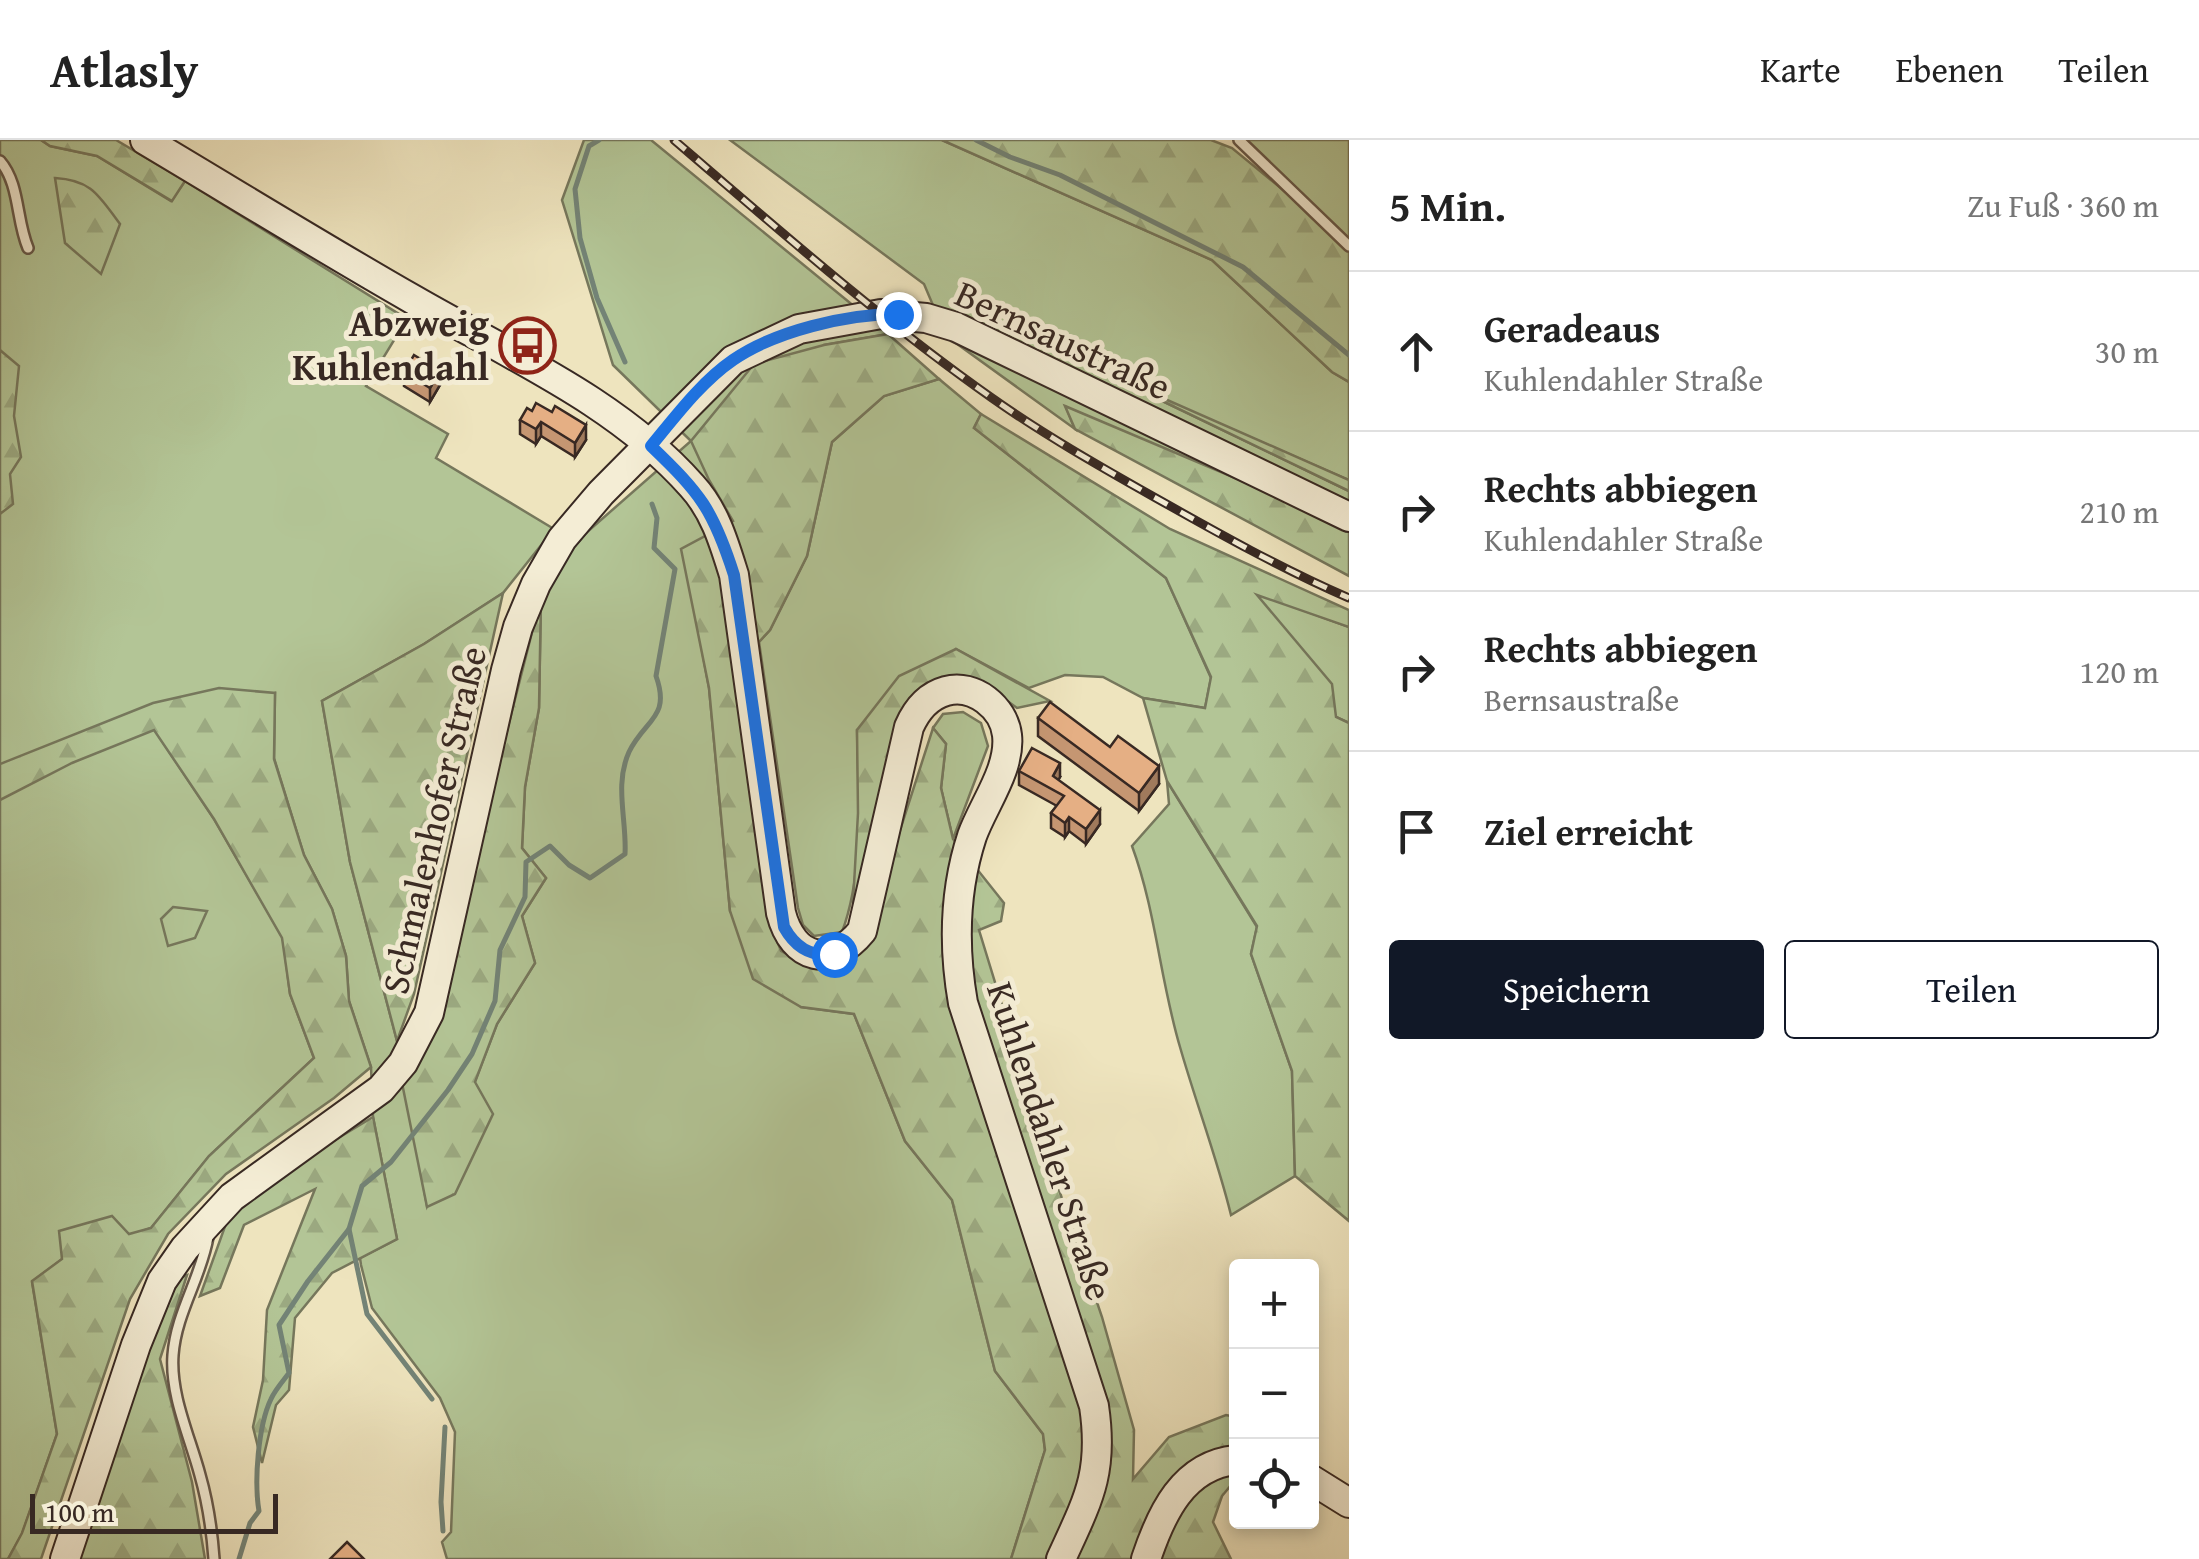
<!DOCTYPE html>
<html lang="de">
<meta charset="utf-8">
<style>
:root{--surface:#fff;--page:#f2f2f2;--text:#222;--muted:#767676;--line:#e0e0e0;--accent:#111827}
body{margin:0;font-family:"Gentium Book Plus",serif;background:var(--page);color:var(--text)}
.controls{position:absolute;right:30px;bottom:30px;display:grid;overflow:hidden;border-radius:10px;box-shadow:0 5px 15px #0003}
.controls button{width:90px;height:90px;display:grid;place-items:center;padding:0;border:0;border-bottom:2px solid var(--line);background:var(--surface);color:var(--text);font:50px sans-serif}
.scale{position:absolute;left:30px;bottom:25px;width:248px;box-sizing:border-box;padding-left:10px;border:5px solid #382923;border-top:0;font-size:28px;line-height:35px;white-space:nowrap;color:#382923;-webkit-text-stroke:8px #f4edd5;paint-order:stroke}
.stop{position:absolute;width:30px;height:30px;margin:-22px;border:8px solid #1a73e8;border-radius:50%;background:#fff}
.stop.end{background:#1a73e8;border-color:#fff;box-shadow:0 2px 10px #0008}
.list{margin:0;padding:0;list-style:none}
h2{display:flex;justify-content:space-between;align-items:center;height:130px;margin:0;padding:0 40px;font-size:42px}
h2 small{font-size:32px;font-weight:400;color:var(--muted)}
.list li{display:grid;grid-template-columns:65px 1fr auto;gap:30px;align-items:center;box-sizing:border-box;height:160px;padding:0 40px;border-top:2px solid var(--line)}
.list b{display:block;font-size:38px;white-space:nowrap}
.list p{margin:0;font-size:32px;white-space:nowrap;color:var(--muted)}
.list em{font-size:32px;font-style:normal;color:var(--muted)}
.actions{display:flex;gap:20px;padding:30px 40px}
.actions a{flex:1;padding:22px 0;border:2px solid var(--accent);border-radius:10px;text-align:center;font-size:35px;color:var(--accent)}
.actions .main{background:var(--accent);color:#fff}
.icon{flex:none;width:55px;height:55px;fill:none;stroke:currentColor;stroke-width:2;stroke-linecap:round;stroke-linejoin:round}
.map{position:relative;flex:none;width:1349px;height:1419px;overflow:hidden}
header{display:flex;align-items:center;gap:60px;box-sizing:border-box;height:140px;padding:0 50px;background:var(--surface);border-bottom:2px solid var(--line)}
header strong{font-size:48px}
nav{display:flex;gap:55px;margin-inline-start:auto;font-size:35px}
main{display:flex}
aside{flex:1;background:var(--surface)}
.map>svg:first-child{display:block}
</style>
<header>
<strong>Atlasly</strong>
<nav><a>Karte</a><a>Ebenen</a><a>Teilen</a></nav>
</header>
<main>
<div class="map">
<svg width="1349" height="1419" viewBox="0 0 1349 1419">
<defs>
<pattern id="forest-firs" width="22" height="20" patternUnits="userSpaceOnUse" patternTransform="scale(2.5)"><rect width="22" height="20" fill="#b3c596"/><path d="M5 1l3.5 6h-7zM16 11l3.5 6h-7z" fill="#9ba981"/></pattern>
</defs>
<rect width="100%" height="100%" fill="#eee4be"/>
<filter id="stains"><feTurbulence type="fractalNoise" baseFrequency=".002" numOctaves="4"/><feColorMatrix values="0 0 0 0 .2 0 0 0 0 .09 0 0 0 0 .02 0 0 0 .5 -.17"/></filter>
<radialGradient id="worn" r=".72"><stop offset=".6" stop-color="#630" stop-opacity="0"/><stop offset="1" stop-color="#630" stop-opacity=".3"/></radialGradient>
<g fill="#b3c596" stroke="#76775c" stroke-width="2.5">
<polygon points="0,0 41,0 50,6 97,16 171,61 185,41 407,179 366,246 448,294 436,318 554,389 503,453 424,504 322,561 350,722 397,901 427,1066 497,884 535,823 522,776 546,738 522,708 525,647 539,568 541,457 563,420 586,393 691,301 613,225 562,60 584,0 651,0 888,194 824,205 709,340 734,381 698,489 709,548 730,771 801,867 854,874 905,1001 952,1060 995,1231 1043,1294 1045,1310 1011,1419 447,1419 442,1402 451,1392 455,1292 440,1258 372,1168 361,1125 360,1118 397,1099 373,977 371,927 349,861 346,816 332,769 304,715 274,618 275,553 154,589 214,679 283,798 290,854 314,918 209,1016 151,1088 62,1119 32,1142 57,1294 22,1394 8,1419 0,1419"/>
<polygon points="730,0 942,0 1212,120 1332,232 1349,242 1349,340 1127,244 1349,351 1349,390 1066,267 1075,289 946,196 924,144"/>
<polygon points="1246,0 1349,0 1349,103"/>
<path d="M939,239L981,274L974,288L1166,438L1211,538L1205,568L1143,558L1103,537L1065,535L1029,548L956,509L857,590C858,656 865,730 842,792L814,796L803,785L798,768L759,502L770,490L807,416L832,302L884,256Z"/>
<polygon points="1256,453 1349,487 1349,583 1336,577"/>
<polygon points="963,572 981,583 988,606 953,699 941,648 946,604 933,588 943,574"/>
<path d="M1167,641L1257,787L1251,814L1292,931L1295,1036L1231,1075C1217,1018 1196,963 1180,907C1160,840 1156,771 1132,706L1169,664Z"/>
</g>
<g fill="url(#forest-firs)" stroke="#76775c" stroke-width="2.5">
<polygon points="41,0 116,0 185,41 172,61 97,16 50,6"/>
<polygon points="942,0 1211,0 1232,8 1349,104 1349,242 1332,232 1212,120"/>
<path d="M55,38C92,40 99,56 120,84L101,134L65,103Z"/>
<polygon points="888,194 939,239 884,256 832,302 807,416 770,490 734,529 752,646 767,776 781,811 813,829 851,822 877,789 893,712 933,588 946,604 941,648 953,699 1004,763 1001,781 979,790 1054,1035 1102,1177 1134,1290 1133,1339 1169,1297 1226,1275 1236,1277 1236,1339 1222,1356 1213,1382 1231,1419 1011,1419 1045,1310 1043,1294 995,1231 952,1060 905,1001 854,874 801,867 753,839 730,771 709,548 681,409 733,381 709,340 691,301 754,224 824,205"/>
<polygon points="0,210 19,226 14,276 21,317 10,334 13,364 0,374"/>
<polygon points="1090,226 1349,340 1349,351"/>
<polygon points="1065,266 1292,362 1349,390 1349,436 1075,289"/>
<polygon points="981,274 1170,389 1349,470 1349,487 1257,455 1332,544 1336,577 1349,583 1349,1081 1295,1036 1292,931 1251,814 1257,786 1167,641 1143,558 1205,568 1211,537 1166,438 974,288"/>
<polygon points="503,453 414,854 397,901 350,722 322,561 424,504"/>
<polygon points="541,457 539,568 525,647 522,708 546,738 522,776 535,823 497,884 475,942 493,974 455,1054 427,1067 402,943 476,713"/>
<polygon points="956,509 1050,561 1017,568 991,549 919,557 853,763 858,673 857,590 899,536"/>
<polygon points="219,548 275,553 274,619 304,715 332,769 346,816 349,861 371,927 334,958 226,1034 168,1094 130,1159 41,1419 8,1419 22,1393 57,1294 32,1141 62,1119 59,1091 112,1076 129,1094 151,1088 209,1016 314,918 290,854 282,798 214,679 154,590 72,623 0,660 0,624 153,563"/>
<polygon points="173,767 207,771 195,798 168,806 161,779"/>
<polygon points="373,977 397,1099 332,1133 295,1178 289,1250 276,1265 262,1323 253,1287 263,1240 267,1170 315,1049 244,1085 220,1148 200,1156 228,1078 312,1014"/>
<polygon points="187,1135 160,1219 192,1342 205,1419 76,1419 148,1208 179,1138"/>
</g>
<g fill="none" stroke-linecap="round" stroke-linejoin="round">
<g stroke="#738376" stroke-width="5">
<polyline points="599,0 589,6 575,49 580,98 597,158 625,222"/>
<polyline points="976,0 1010,17 1060,35 1243,127 1349,215"/>
<polyline points="349,1089 367,1174 432,1259"/>
<polyline points="443,1391 441,1362 445,1287"/>
<path d="M239,1419L250,1383L259,1371C254,1342 258,1286 271,1259C275,1250 283,1241 289,1233L279,1185L308,1141L349,1089L362,1046L391,1022L448,950L472,914L495,861L500,810L525,757L526,722L550,706L569,725L590,738L625,714C627,680 614,645 629,612C645,579 671,578 656,536L675,429L654,408L657,378L652,364"/>
</g>
<defs>
<g id="lane">
<polyline points="1239,0 1349,106"/>
<path d="M0,21C20,44 16,80 28,108"/>
<path d="M208,1097C201,1138 176,1173 173,1215C170,1255 190,1297 200,1335C208,1363 212,1391 214,1419"/>
</g>
<g id="secondary">
<path d="M145,0C234,53 323,108 414,160C509,215 618,262 692,346C715,371 724,403 734,435L781,773C793,820 831,829 862,791L909,587C916,571 928,556 946,551C974,543 1004,568 1007,595C1011,629 983,665 972,696C954,751 953,806 963,863L1094,1266C1104,1333 1088,1360 1061,1419"/>
<polyline points="1312,1340 1349,1363"/>
<polyline points="65,1419 136,1205 162,1141 185,1108 232,1057 381,949 403,923 429,873 506,530 518,487 536,444 562,399 601,353 733,220 799,189 881,174 926,178 956,187 1349,377"/>
<path d="M1146,1419C1161,1374 1183,1325 1236,1320"/>
</g>
</defs>
<use href="#lane" stroke="#66584a" stroke-width="14"/>
<use href="#secondary" stroke="#382923" stroke-width="32"/>
<use href="#lane" stroke="#f4edd5" stroke-width="9"/>
<use href="#secondary" stroke="#f4edd5" stroke-width="28"/>
<defs>
<path id="rail" d="M674,0C778,89 881,180 992,258C1043,294 1099,326 1154,357C1218,393 1282,429 1349,458"/>
</defs>
<use href="#rail" stroke="#382923" stroke-width="9"/>
<use href="#rail" stroke="#f4edd5" stroke-width="5" stroke-dasharray="15" stroke-linecap="butt"/>
</g>
<g fill="#c59672" stroke="#382923" stroke-width="2.5">
<polygon points="404,232 440,245 430,262 404,246"/>
<polygon points="532,271 586,300 575,317 541,296 536,304 520,294 520,280"/>
<polygon points="1038,578 1159,644 1139,671 1038,596"/>
<polygon points="1019,631 1060,637 1058,640 1100,684 1086,704 1069,691 1065,697 1051,688 1051,673 1057,666 1019,645"/>
</g>
<g fill="#a07a5c" stroke="#382923" stroke-width="2.5">
<polygon points="440,231 440,245 430,262 430,248"/>
<polygon points="541,282 541,296 536,304 536,289"/>
<polygon points="586,285 586,300 575,317 575,303"/>
<polygon points="1060,623 1060,637 1053,650 1053,636"/>
<polygon points="1159,626 1159,644 1139,671 1139,653"/>
<polygon points="1100,670 1100,684 1086,704 1086,689"/>
<polygon points="1069,677 1069,691 1065,697 1065,683"/>
</g>
<g fill="#e5af84" stroke="#382923" stroke-width="2.5">
<polygon points="414,215 440,231 430,248 404,232"/>
<polygon points="536,263 552,272 555,266 586,285 575,303 541,282 536,289 520,280 527,268 532,271"/>
<polygon points="1050,562 1110,607 1118,596 1159,626 1139,653 1038,578"/>
<polygon points="1032,608 1060,623 1053,636 1100,670 1086,689 1069,677 1065,683 1051,673 1064,656 1019,631"/>
<polygon points="347,1402 364,1419 330,1419"/>
</g>
<g fill="none" stroke-linecap="round" stroke-linejoin="round">
<path stroke="#1a73e8" stroke-width="12" d="M834,814C810,817 795,807 784,787L734,435C713,369 700,353 651,306C675,277 701,242 733,220C775,191 847,174 898,174"/>
</g>
<defs>
<symbol id="bus-ring" viewBox="-11 -11 22 22"><circle r="9.5" fill="#f4edd5" stroke="#8f2418" stroke-width="1.5"/><path d="M-5-6H5V4H4V6H2V4H-2V6H-4V4H-5ZM-3.5-4V0h7V-4ZM-3.5 1.2v1.5H-2V1.2ZM2 1.2v1.5H3.5V1.2Z" fill="#8f2418"/></symbol>
</defs>
<g fill-rule="evenodd">
<use href="#bus-ring" x="496" y="174" width="63" height="63"/>
</g>
<g text-anchor="middle" stroke-width="10" stroke-linejoin="round" paint-order="stroke">
<g font-size="38" font-weight="bold" fill="#382923" stroke="#f4edd5" text-anchor="end">
<text x="489" y="196">Abzweig<tspan x="489" dy="44">Kuhlendahl</tspan></text>
</g>
<g font-size="38" fill="#382923" stroke="#f4edd5">
<text transform="translate(1063 200) rotate(25)" y="13">Bernsaustraße</text>
<text transform="translate(434 680) rotate(-77)" y="13">Schmalenhofer Straße</text>
<text transform="translate(1050 1001) rotate(72)" y="13">Kuhlendahler Straße</text>
</g>
</g>
<rect width="100%" height="100%" filter="url(#stains)"/>
<rect width="100%" height="100%" fill="url(#worn)"/>
</svg>
<div class="controls">
<button>+</button>
<button>−</button>
<button><svg class="icon" aria-label="locate" viewBox="0 0 24 24"><circle cx="12" cy="12" r="6"/><path d="M12 2v4M12 18v4M2 12h4M18 12h4"/></svg></button>
</div>
<div class="scale">100 m</div>
<div class="stop" style="left:834px;top:814px"></div>
<div class="stop end" style="left:898px;top:174px"></div>
</div>
<aside>
<h2>5 Min.<small>Zu Fuß · 360 m</small></h2>
<ul class="list">
<li><svg class="icon" aria-label="ahead" viewBox="0 0 24 24"><path d="M12 20V5M6 11l6-6 6 6"/></svg><div><b>Geradeaus</b><p>Kuhlendahler Straße</p></div><em>30 m</em></li>
<li><svg class="icon" aria-label="right" viewBox="0 0 24 24"><path d="M7 20v-9h11M14 6l5 5-5 5"/></svg><div><b>Rechts abbiegen</b><p>Kuhlendahler Straße</p></div><em>210 m</em></li>
<li><svg class="icon" aria-label="right" viewBox="0 0 24 24"><path d="M7 20v-9h11M14 6l5 5-5 5"/></svg><div><b>Rechts abbiegen</b><p>Bernsaustraße</p></div><em>120 m</em></li>
<li><svg class="icon" aria-label="arrive" viewBox="0 0 24 24"><path d="M6 21V4h12l-3 4 3 4H6"/></svg><div><b>Ziel erreicht</b></div></li>
</ul>
<div class="actions"><a class="main">Speichern</a><a>Teilen</a></div>
</aside>
</main>
